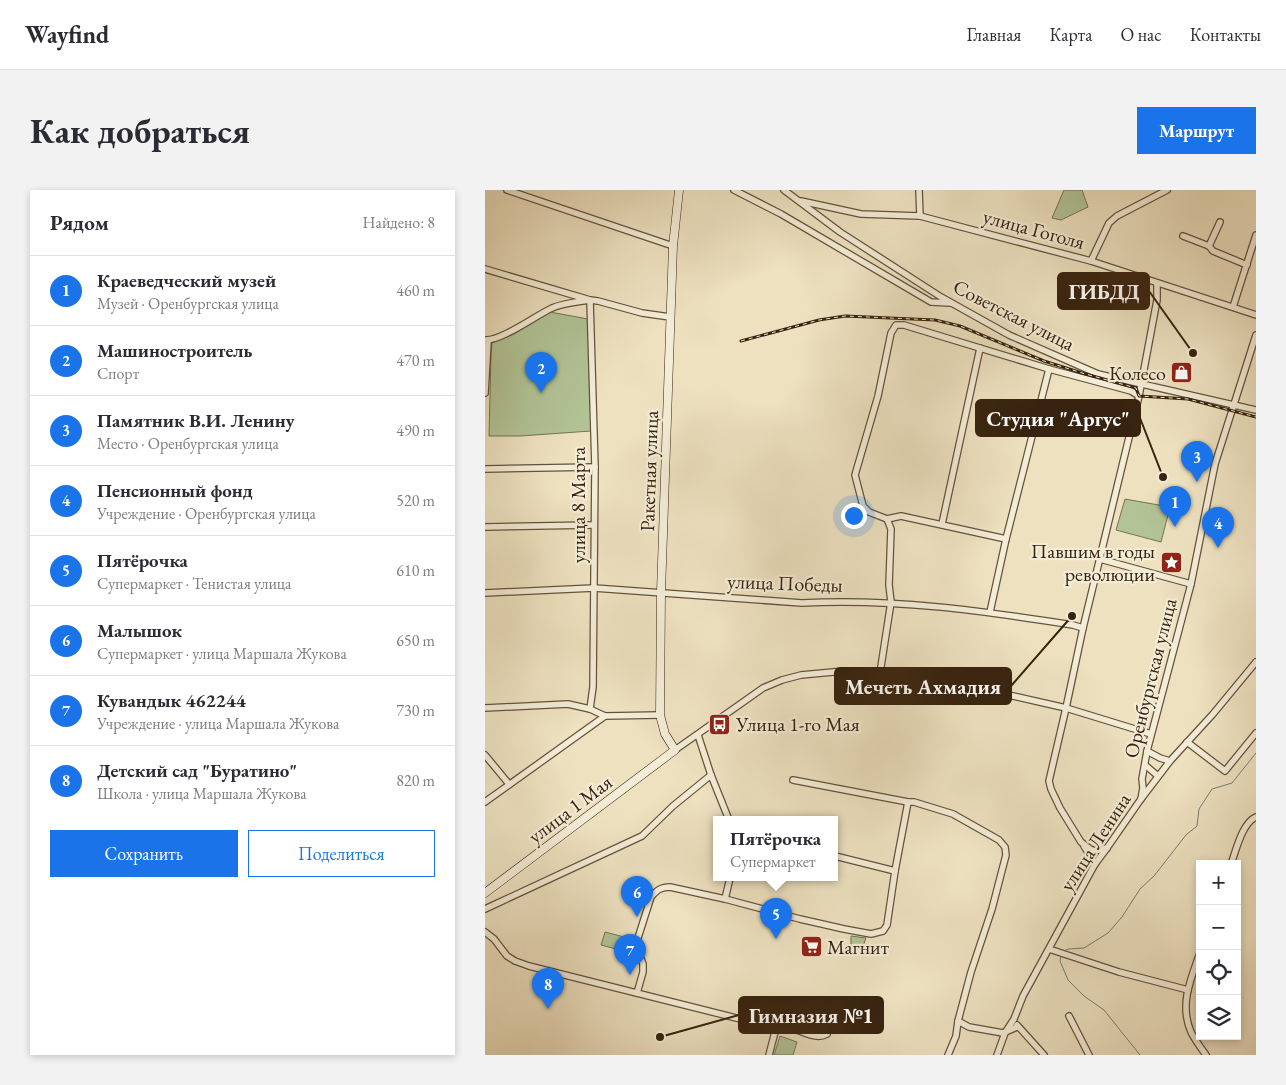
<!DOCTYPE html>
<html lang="ru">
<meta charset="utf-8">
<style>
:root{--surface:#fff;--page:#f2f2f3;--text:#2b2b33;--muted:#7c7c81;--line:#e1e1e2;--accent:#1a73e8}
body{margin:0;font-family:"EB Garamond",serif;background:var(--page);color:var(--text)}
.controls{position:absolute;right:15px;bottom:15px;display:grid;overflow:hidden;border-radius:0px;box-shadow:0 2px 8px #0003}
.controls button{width:45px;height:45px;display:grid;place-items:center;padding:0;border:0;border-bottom:1px solid var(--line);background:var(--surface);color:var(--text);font:25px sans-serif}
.you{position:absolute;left:368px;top:325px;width:18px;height:18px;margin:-12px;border:4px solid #fff;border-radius:50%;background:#1a73e8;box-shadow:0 0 0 8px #1a73e833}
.badge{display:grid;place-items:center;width:32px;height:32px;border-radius:50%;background:var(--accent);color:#fff;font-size:16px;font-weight:700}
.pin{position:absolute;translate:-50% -41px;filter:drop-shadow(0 1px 2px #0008)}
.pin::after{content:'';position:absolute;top:26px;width:18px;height:15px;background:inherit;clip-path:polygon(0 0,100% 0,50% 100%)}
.popup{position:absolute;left:228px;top:626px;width:125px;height:65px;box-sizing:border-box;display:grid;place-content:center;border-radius:0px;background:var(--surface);filter:drop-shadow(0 1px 4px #0005);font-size:16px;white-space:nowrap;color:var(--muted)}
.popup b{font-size:19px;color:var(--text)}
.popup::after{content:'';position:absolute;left:50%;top:100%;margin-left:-10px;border:10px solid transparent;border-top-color:var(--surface)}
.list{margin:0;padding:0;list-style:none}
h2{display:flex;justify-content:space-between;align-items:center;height:65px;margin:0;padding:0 20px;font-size:21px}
h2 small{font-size:16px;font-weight:400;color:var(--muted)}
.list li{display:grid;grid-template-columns:32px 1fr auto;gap:15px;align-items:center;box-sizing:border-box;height:70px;padding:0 20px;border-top:1px solid var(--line)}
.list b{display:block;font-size:19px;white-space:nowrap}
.list p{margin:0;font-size:16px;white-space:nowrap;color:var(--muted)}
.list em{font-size:16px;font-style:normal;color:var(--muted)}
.actions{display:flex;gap:10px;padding:15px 20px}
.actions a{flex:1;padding:11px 0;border:1px solid var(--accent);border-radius:0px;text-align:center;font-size:18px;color:var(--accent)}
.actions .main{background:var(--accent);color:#fff}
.icon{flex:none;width:28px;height:28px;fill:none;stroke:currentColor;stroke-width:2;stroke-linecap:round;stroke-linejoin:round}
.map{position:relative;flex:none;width:771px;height:865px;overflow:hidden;border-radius:0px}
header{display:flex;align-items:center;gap:30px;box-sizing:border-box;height:70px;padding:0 25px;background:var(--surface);border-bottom:1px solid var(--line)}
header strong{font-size:24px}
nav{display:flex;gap:28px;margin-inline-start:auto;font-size:18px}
.intro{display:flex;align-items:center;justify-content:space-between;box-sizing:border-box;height:120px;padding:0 30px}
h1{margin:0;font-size:35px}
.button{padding:12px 22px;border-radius:0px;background:var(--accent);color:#fff;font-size:18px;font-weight:700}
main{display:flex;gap:30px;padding:0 30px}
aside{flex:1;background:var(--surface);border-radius:0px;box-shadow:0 2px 8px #0003}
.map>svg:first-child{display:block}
</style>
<header>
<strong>Wayfind</strong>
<nav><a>Главная</a><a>Карта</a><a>О нас</a><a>Контакты</a></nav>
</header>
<div class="intro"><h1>Как добраться</h1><a class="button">Маршрут</a></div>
<main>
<aside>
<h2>Рядом<small>Найдено: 8</small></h2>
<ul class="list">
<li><span class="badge">1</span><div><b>Краеведческий музей</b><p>Музей · Оренбургская улица</p></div><em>460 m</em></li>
<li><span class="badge">2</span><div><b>Машиностроитель</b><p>Спорт</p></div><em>470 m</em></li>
<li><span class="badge">3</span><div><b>Памятник В.И. Ленину</b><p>Место · Оренбургская улица</p></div><em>490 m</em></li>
<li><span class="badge">4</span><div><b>Пенсионный фонд</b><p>Учреждение · Оренбургская улица</p></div><em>520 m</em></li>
<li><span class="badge">5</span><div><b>Пятёрочка</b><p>Супермаркет · Тенистая улица</p></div><em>610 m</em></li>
<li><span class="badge">6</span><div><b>Малышок</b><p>Супермаркет · улица Маршала Жукова</p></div><em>650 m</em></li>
<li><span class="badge">7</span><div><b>Кувандык 462244</b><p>Учреждение · улица Маршала Жукова</p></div><em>730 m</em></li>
<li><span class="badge">8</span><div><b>Детский сад &quot;Буратино&quot;</b><p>Школа · улица Маршала Жукова</p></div><em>820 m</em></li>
</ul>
<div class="actions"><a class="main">Сохранить</a><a>Поделиться</a></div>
</aside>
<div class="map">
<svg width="771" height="865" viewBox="0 0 771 865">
<rect width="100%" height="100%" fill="#ede1c0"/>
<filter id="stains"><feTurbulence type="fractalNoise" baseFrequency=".004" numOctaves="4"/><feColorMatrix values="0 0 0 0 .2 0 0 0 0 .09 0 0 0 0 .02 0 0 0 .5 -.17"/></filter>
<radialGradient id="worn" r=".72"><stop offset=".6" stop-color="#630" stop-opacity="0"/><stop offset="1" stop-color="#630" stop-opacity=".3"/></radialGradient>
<g fill="#b2c497" stroke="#747453">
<polygon points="579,0 597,0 603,17 576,30 567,28"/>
<polygon points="65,122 103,129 106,241 35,246 4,246 6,165 7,153 29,144"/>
<polygon points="640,309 685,317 676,352 631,340"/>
<polygon points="120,742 139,747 135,760 116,755"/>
<polygon points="366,746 381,748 377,759 366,756"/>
<polygon points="295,846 312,852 308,865 289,865"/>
</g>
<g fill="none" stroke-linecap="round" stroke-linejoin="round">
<g stroke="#757e78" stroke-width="1">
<polyline points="579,761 583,759 599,758 623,743 637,727 655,699 669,686 701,645 712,636 714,619 727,599 747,593 771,563"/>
<polyline points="576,766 575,771 583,790 599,806 619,820 655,865"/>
</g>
<defs>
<g id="street">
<polyline points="22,0 188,56"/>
<polyline points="249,0 296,24 446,112 465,113"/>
<polyline points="299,0 355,42 456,107 524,145 613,184 771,220"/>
<polyline points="434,0 435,26"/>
<polyline points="316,11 376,24 435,26 606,71 771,125"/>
<polyline points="735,32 724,56 728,61 762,75"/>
<polyline points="698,46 724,56"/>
<polyline points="606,71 624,33 632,26 682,0"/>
<polyline points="0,79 105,110 113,111 157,123 185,127"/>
<polyline points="748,117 771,45"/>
<path d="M0,150C16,151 50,126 67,118C79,113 92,112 105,110L110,277L108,497L105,519"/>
<polyline points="0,203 3,151"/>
<polyline points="0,279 110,277"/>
<polyline points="402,329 416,326 521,349"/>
<polyline points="457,334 495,158"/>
<polyline points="0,337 109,335"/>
<polyline points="615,369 706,394"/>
<path d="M0,403L109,398L317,413C408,408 498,421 588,435L598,438"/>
<polyline points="505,422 521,349 564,179"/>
<polyline points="395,483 406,412 404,395 406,339 402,329 384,322 378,316 370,285 393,206 406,143 411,135 419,135 564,179 646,201 654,206"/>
<polyline points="0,518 83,514 105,519 120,526 175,525"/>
<polyline points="213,545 226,585 244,630"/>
<polyline points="702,552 740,581 771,543"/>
<polyline points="190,560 278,498 297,490 316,485 359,481 395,483 453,489 581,518 666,544"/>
<polyline points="662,561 675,568 685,571"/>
<polyline points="0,565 24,594"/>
<polyline points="660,575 673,586"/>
<polyline points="308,590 423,612"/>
<polyline points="656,609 658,598 657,589 662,561 706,394 730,274 771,145"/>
<polyline points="0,612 120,526"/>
<polyline points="599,656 610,674"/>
<polyline points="622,658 610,661 605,659 596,652 575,618 566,599 564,591 581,518 598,438 654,206 672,110 672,93"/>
<polyline points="350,666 410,681"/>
<path d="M746,674C751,661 757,633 771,627"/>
<polyline points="240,709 245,688"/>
<polyline points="0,719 157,646 188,616 226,585"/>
<path d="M0,742L9,749L22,766L30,771L44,776L291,838C294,838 299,837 303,838C316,839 329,851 342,844"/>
<polyline points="564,759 634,782 703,800"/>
<path d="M715,763C706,788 694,815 706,842C710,850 716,858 721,865"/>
<path d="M152,803L158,782V774L152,759V751L166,707C172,700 176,697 185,697L240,709L315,729L359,739L386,744L398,741L402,735L410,681L423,612H429L468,624L514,650L520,657L521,665L507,719L486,782L473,831L471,846L463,865"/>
<polyline points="584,826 604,865"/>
<polyline points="473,831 484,837 518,843 532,837"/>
<polyline points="532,835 559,865"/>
<polyline points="284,865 291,838"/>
<polyline points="512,865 520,843 529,829 538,806 610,674 622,658 656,609 685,571 728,524 771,472"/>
</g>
<polyline id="secondary" points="0,703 190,560 180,544 175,525 176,402 188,56 194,0"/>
</defs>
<use href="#street" stroke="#64523b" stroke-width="8"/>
<use href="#secondary" stroke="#37230f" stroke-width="9"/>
<use href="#street" stroke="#f3ecd6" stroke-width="5.5"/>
<use href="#secondary" stroke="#f3ecd6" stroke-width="8"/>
<defs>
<polyline id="rail" points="256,151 334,130 360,126 450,130 475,136 559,171 597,183 651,198 654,206 703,209 771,227"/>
</defs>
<use href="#rail" stroke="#37230f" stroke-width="3"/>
<use href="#rail" stroke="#f3ecd6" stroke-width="1" stroke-dasharray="4" stroke-linecap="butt"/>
</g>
<defs>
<symbol id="shop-square" viewBox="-11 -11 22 22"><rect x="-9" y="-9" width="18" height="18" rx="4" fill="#8f2418" stroke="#f3ecd6"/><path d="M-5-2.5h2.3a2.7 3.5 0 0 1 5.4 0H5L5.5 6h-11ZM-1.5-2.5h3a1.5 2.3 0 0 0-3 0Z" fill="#fff"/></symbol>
<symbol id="sight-square" viewBox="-11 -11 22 22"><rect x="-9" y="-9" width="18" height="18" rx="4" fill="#8f2418" stroke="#f3ecd6"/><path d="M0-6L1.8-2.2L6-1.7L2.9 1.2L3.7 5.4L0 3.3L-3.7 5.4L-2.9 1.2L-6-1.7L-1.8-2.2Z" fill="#fff"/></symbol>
<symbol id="bus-square" viewBox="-11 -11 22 22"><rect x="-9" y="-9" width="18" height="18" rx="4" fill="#8f2418" stroke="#f3ecd6"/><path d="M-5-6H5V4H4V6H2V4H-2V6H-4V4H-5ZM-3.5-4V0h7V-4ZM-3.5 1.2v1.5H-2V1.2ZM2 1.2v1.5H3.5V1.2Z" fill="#fff"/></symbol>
<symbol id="supermarket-square" viewBox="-11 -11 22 22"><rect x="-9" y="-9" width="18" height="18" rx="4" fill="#8f2418" stroke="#f3ecd6"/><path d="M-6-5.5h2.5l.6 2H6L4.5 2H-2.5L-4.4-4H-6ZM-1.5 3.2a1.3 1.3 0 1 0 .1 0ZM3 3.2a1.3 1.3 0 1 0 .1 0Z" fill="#fff"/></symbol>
</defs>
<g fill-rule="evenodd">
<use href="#shop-square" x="684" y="170" width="25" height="25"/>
<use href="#sight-square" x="674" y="360" width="25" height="25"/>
<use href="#bus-square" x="222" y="522" width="25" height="25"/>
<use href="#supermarket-square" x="314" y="744" width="25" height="25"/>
</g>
<g text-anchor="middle" stroke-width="4.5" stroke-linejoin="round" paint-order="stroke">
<g font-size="20" fill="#37230f" stroke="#f3ecd6">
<text transform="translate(549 39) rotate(15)" y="7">улица Гоголя</text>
<text transform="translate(529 125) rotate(27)" y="7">Советская улица</text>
<text transform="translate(164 281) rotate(-88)" y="7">Ракетная улица</text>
<text transform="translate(93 315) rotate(-90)" y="7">улица 8 Марта</text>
<text transform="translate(300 393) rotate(2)" y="7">улица Победы</text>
<text transform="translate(665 488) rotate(-76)" y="7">Оренбургская улица</text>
<text transform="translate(85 619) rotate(-37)" y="7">улица 1 Мая</text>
<text transform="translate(610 652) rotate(-57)" y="7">улица Ленина</text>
</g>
<g font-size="20" fill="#37230f" stroke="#f3ecd6" text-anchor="end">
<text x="681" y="190">Колесо</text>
<text x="670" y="368">Павшим в годы<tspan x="670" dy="23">революции</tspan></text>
<text x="251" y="541" text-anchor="start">Улица 1-го Мая</text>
<text x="342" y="764" text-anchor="start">Магнит</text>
</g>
</g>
<path fill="none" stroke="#37230f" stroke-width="2" d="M708 163L664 101M678 287L655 228M587 426L526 496M175 847L254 825"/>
<g fill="#37230f" stroke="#f3ecd6" stroke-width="2">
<circle cx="708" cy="163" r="5"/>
<circle cx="678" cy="287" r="5"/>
<circle cx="587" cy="426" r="5"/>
<circle cx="175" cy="847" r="5"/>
</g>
<g fill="#37230f" stroke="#37230f" stroke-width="2">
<rect x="573" y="83" width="91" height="36" rx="5"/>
<rect x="491" y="210" width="164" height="36" rx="5"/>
<rect x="350" y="478" width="176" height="36" rx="5"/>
<rect x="254" y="807" width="144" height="36" rx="5"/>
</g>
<g font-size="21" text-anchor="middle" font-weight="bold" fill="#fff">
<text x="619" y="109">ГИБДД</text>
<text x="573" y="236">Студия "Аргус"</text>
<text x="438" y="504">Мечеть Ахмадия</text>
<text x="326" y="833">Гимназия №1</text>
</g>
<rect width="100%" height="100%" filter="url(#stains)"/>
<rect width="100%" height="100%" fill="url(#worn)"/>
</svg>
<div class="controls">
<button>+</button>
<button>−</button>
<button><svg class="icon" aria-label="locate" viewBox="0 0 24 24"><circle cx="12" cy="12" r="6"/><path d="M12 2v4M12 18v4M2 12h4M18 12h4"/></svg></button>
<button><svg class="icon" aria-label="layers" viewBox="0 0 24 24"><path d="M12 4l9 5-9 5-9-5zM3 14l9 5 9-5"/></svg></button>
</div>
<div class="you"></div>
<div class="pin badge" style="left:690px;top:337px">1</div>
<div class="pin badge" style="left:56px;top:203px">2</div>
<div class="pin badge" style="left:712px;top:292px">3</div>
<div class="pin badge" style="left:733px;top:358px">4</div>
<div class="pin badge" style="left:291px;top:749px">5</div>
<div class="popup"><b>Пятёрочка</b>Супермаркет</div>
<div class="pin badge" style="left:152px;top:727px">6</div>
<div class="pin badge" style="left:145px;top:785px">7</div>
<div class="pin badge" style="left:63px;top:819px">8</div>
</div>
</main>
